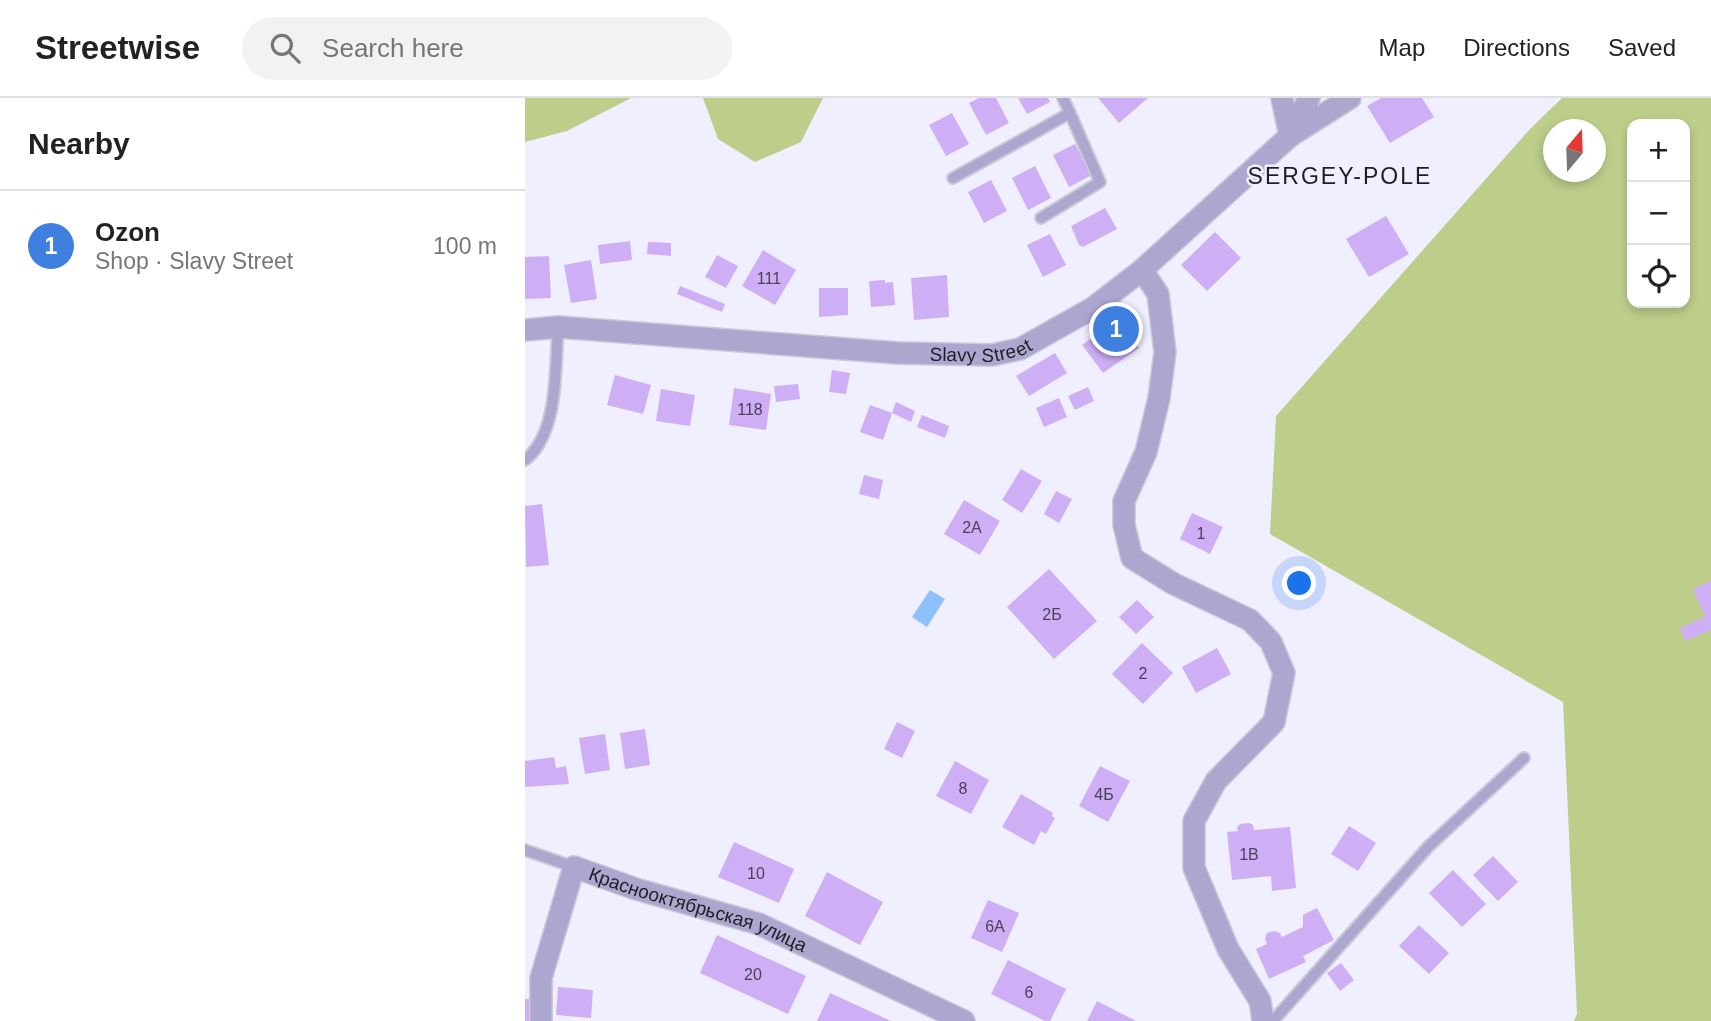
<!DOCTYPE html>
<meta charset="utf-8">
<style>
:root{--surface:#fff;--page:#f2f2f2;--text:#222;--muted:#767676;--line:#e0e0e0;--accent:#db2777}
body{margin:0;font-family:Arial,sans-serif;background:var(--page);color:var(--text)}
.controls{position:absolute;right:21px;top:21px;display:grid;overflow:hidden;border-radius:14px;box-shadow:0 4px 10px #0003}
.controls button{width:63px;height:63px;display:grid;place-items:center;padding:0;border:0;border-bottom:2px solid var(--line);background:var(--surface);color:var(--text);font:35px sans-serif}
.compass{position:absolute;left:1018px;top:21px;width:63px;height:63px;border-radius:50%;background:var(--surface);box-shadow:0 4px 10px #0003;rotate:19deg}
.you{position:absolute;left:775px;top:486px;width:24px;height:24px;margin:-18px;border:5px solid #fff;border-radius:50%;background:#1a73e8;box-shadow:0 0 0 10px #1a73e833}
.badge{display:grid;place-items:center;width:46px;height:46px;border-radius:50%;background:var(--accent);color:#fff;font-size:23px;font-weight:700}
.pin{position:absolute;translate:-50% -50%;border:4px solid #fff;box-shadow:0 2px 7px #0006}
.list{margin:0;padding:0;list-style:none}
h2{display:flex;justify-content:space-between;align-items:center;height:91px;margin:0;padding:0 28px;font-size:30px}
h2 small{font-size:23px;font-weight:400;color:var(--muted)}
.list li{display:grid;grid-template-columns:46px 1fr auto;gap:21px;align-items:center;box-sizing:border-box;height:112px;padding:0 28px;border-top:2px solid var(--line)}
.list b{display:block;font-size:26px;white-space:nowrap}
.list p{margin:0;font-size:23px;white-space:nowrap;color:var(--muted)}
.list em{font-size:23px;font-style:normal;color:var(--muted)}
.icon{flex:none;width:38px;height:38px;fill:none;stroke:currentColor;stroke-width:2;stroke-linecap:round;stroke-linejoin:round}
.map{position:relative;flex:none;width:1186px;height:923px;overflow:hidden}
header{display:flex;align-items:center;gap:42px;box-sizing:border-box;height:98px;padding:0 35px;background:var(--surface);border-bottom:2px solid var(--line)}
header strong{font-size:33px}
nav{display:flex;gap:38px;margin-inline-start:auto;font-size:24px}
.search{width:490px;height:63px;background:var(--page);display:flex;align-items:center;gap:18px;box-sizing:border-box;padding:0 24px;border-radius:38px;color:var(--muted);font-size:26px}
main{display:flex}
aside{flex:1;background:var(--surface)}
.map>svg:first-child{display:block}
</style>
<header>
<strong>Streetwise</strong>
<div class="search"><svg class="icon" aria-label="search" viewBox="0 0 24 24"><circle cx="10" cy="10" r="6"/><path d="M15 15l6 6"/></svg>Search here</div>
<nav><a>Map</a><a>Directions</a><a>Saved</a></nav>
</header>
<main>
<aside>
<h2>Nearby<small></small></h2>
<ul class="list">
<li><span class="badge" style="background:#3f7fe0">1</span><div><b>Ozon</b><p>Shop · Slavy Street</p></div><em>100 m</em></li>
</ul>
</aside>
<div class="map">
<svg width="1186" height="923" viewBox="0 0 1186 923">
<rect width="100%" height="100%" fill="#f0efff"/>
<g fill="#bdce8b" fill-rule="evenodd">
<polygon points="0,0 106,0 42,33 0,44"/>
<polygon points="178,0 298,0 276,44 230,64 193,41"/>
<path d="M1037,0H1186V923H1049L1052,916L1038,604L745,436L751,318L1005,31ZM1107,26H1160V205H1107ZM1028,32H1070V74H1028Z"/>
</g>
<polygon fill="#8ec0fd" points="405,492 420,501 402,529 387,519"/>
<g fill="#ceaff5">
<polygon points="454,0 471,0 484,25 461,37 444,5"/>
<polygon points="493,0 523,0 525,4 502,16"/>
<polygon points="573,0 623,0 594,25"/>
<polygon points="856,0 897,0 909,19 865,45 842,8"/>
<polygon points="427,15 444,46 421,58 404,27"/>
<polygon points="550,46 567,77 544,89 528,57"/>
<polygon points="510,68 526,100 503,112 487,80"/>
<polygon points="466,82 482,113 459,125 443,94"/>
<polygon points="580,110 592,131 558,149 554,147 546,128"/>
<polygon points="861,118 884,156 844,179 821,141"/>
<polygon points="690,134 716,160 682,193 656,167"/>
<polygon points="525,136 541,167 518,179 502,147"/>
<polygon points="105,143 107,162 75,166 73,147"/>
<polygon points="123,144 146,145 146,158 122,156"/>
<polygon points="238,152 271,172 250,207 217,188"/>
<polygon points="192,157 213,168 201,190 180,179"/>
<polygon points="24,158 26,200 0,201 0,159"/>
<polygon points="66,162 72,201 46,205 39,167"/>
<polygon points="422,177 424,219 389,222 386,180"/>
<polygon points="360,182 360,185 368,184 370,207 346,209 344,183"/>
<polygon points="155,188 200,206 197,214 152,196"/>
<polygon points="294,190 323,190 323,217 294,219"/>
<polygon points="593,221 614,250 578,275 557,247"/>
<polygon points="530,255 542,275 504,298 491,278"/>
<polygon points="307,272 325,275 321,296 304,294"/>
<polygon points="90,277 126,287 118,316 82,307"/>
<polygon points="273,286 275,301 251,304 249,288"/>
<polygon points="563,289 569,303 550,312 543,298"/>
<polygon points="209,290 246,296 241,332 204,327"/>
<polygon points="136,291 170,297 165,328 131,323"/>
<polygon points="534,300 542,319 519,329 511,310"/>
<polygon points="371,304 390,313 386,324 367,315"/>
<polygon points="345,307 367,315 358,342 335,334"/>
<polygon points="397,317 424,328 420,340 392,329"/>
<polygon points="496,371 517,383 497,415 477,402"/>
<polygon points="339,377 358,382 354,401 334,396"/>
<polygon points="531,393 547,401 534,425 519,416"/>
<polygon points="439,402 475,423 455,457 419,436"/>
<polygon points="17,406 24,467 1,469 0,408"/>
<polygon points="667,415 698,429 685,456 655,441"/>
<polygon points="524,471 572,523 529,561 482,509"/>
<polygon points="1186,483 1186,532 1160,543 1155,530 1180,519 1168,491"/>
<polygon points="612,502 629,519 611,536 594,519"/>
<polygon points="617,545 648,575 618,606 587,576"/>
<polygon points="692,550 706,576 671,595 657,569"/>
<polygon points="372,624 390,633 377,660 359,651"/>
<polygon points="120,631 125,667 100,671 95,635"/>
<polygon points="80,636 85,672 60,676 54,640"/>
<polygon points="29,659 31,670 41,668 44,686 0,689 0,663"/>
<polygon points="430,663 464,682 446,716 411,698"/>
<polygon points="575,668 605,683 583,724 554,708"/>
<polygon points="496,696 528,715 527,718 530,720 521,736 516,733 509,747 477,729"/>
<polygon points="724,725 728,727 729,732 765,729 771,790 747,793 746,778 707,782 702,734 713,733 712,729 715,726"/>
<polygon points="824,728 851,745 833,773 806,756"/>
<polygon points="209,744 269,771 254,805 193,779"/>
<polygon points="968,758 993,784 973,803 948,777"/>
<polygon points="928,772 961,806 937,829 904,795"/>
<polygon points="302,774 358,804 335,847 280,818"/>
<polygon points="463,802 494,815 477,854 446,840"/>
<polygon points="792,810 809,842 778,858 781,864 744,881 731,851 742,846 740,841 742,835 749,833 755,835 757,839 778,829 778,817"/>
<polygon points="894,827 924,855 904,876 874,848"/>
<polygon points="192,837 281,878 263,916 175,875"/>
<polygon points="483,862 541,891 525,923 520,923 466,896"/>
<polygon points="816,865 829,882 815,893 802,875"/>
<polygon points="33,889 68,892 66,920 31,917"/>
<polygon points="305,895 366,923 292,923"/>
<rect x="0" y="901" width="7" height="22"/>
<polygon points="572,903 611,923 562,923"/>
</g>
<g fill="none" stroke-linecap="round" stroke-linejoin="round">
<defs>
<g id="service">
<polyline points="428,80 545,15 538,0"/>
<polyline points="516,120 575,84 545,15"/>
<path d="M0,362C34,336 30,269 33,229"/>
<polyline points="0,752 49,769"/>
<polyline points="748,923 904,748 999,660"/>
</g>
<g id="minor">
<polyline points="757,0 765,38"/>
<polyline points="765,38 784,0"/>
<polyline points="617,172 633,196 640,254 634,300 621,354 599,403 599,427 607,460 649,486 725,522 746,544 759,575 749,624 691,683 669,723 669,770 703,851 735,903 738,923"/>
<path id="s1" d="M16,923V880L49,769L111,791L234,826L439,923"/>
</g>
<g id="tertiary">
<path id="s2" d="M0,232L33,229L373,255L467,257L495,251L568,210L617,172L765,38L825,0"/>
</g>
</defs>
<use href="#service" stroke="#cac9d8" stroke-width="14"/>
<use href="#minor" stroke="#cac9d8" stroke-width="24"/>
<use href="#tertiary" stroke="#cac9d8" stroke-width="24"/>
<use href="#service" stroke="#aca7cf" stroke-width="10"/>
<use href="#minor" stroke="#aca7cf" stroke-width="21"/>
<use href="#tertiary" stroke="#aca7cf" stroke-width="21"/>
</g>
<g text-anchor="middle" stroke-width="5" stroke-linejoin="round" paint-order="stroke">
<g font-size="16" fill="#4a4259">
<text x="244" y="186">111</text>
<text x="225" y="317">118</text>
<text x="447" y="435">2А</text>
<text x="676" y="441">1</text>
<text x="527" y="522">2Б</text>
<text x="618" y="581">2</text>
<text x="438" y="696">8</text>
<text x="579" y="702">4Б</text>
<text x="724" y="762">1В</text>
<text x="231" y="781">10</text>
<text x="470" y="834">6А</text>
<text x="228" y="882">20</text>
<text x="504" y="900">6</text>
</g>
<g font-size="19" fill="#1e1e25" stroke="#f0efff">
<text dy="7" stroke="none"><textPath href="#s2" startOffset="457">Slavy Street</textPath></text>
<text dy="7" stroke="none"><textPath href="#s1" startOffset="290">Краснооктябрьская улица</textPath></text>
</g>
<g font-size="23" letter-spacing="2" fill="#1e1e25" stroke="#f0efff">
<text x="815" y="86">SERGEY-POLE</text>
</g>
</g>
</svg>
<div class="controls">
<button>+</button>
<button>−</button>
<button><svg class="icon" aria-label="locate" viewBox="0 0 24 24"><circle cx="12" cy="12" r="6"/><path d="M12 2v4M12 18v4M2 12h4M18 12h4"/></svg></button>
</div>
<svg class="compass" viewBox="-18 -18 36 36"><path d="M0-13l5 13h-10z" fill="#e53935"/><path d="M0 13l5-13h-10z" fill="#767676"/></svg>
<div class="you"></div>
<div class="pin badge" style="left:591px;top:231px;background:#3f7fe0">1</div>
</div>
</main>
